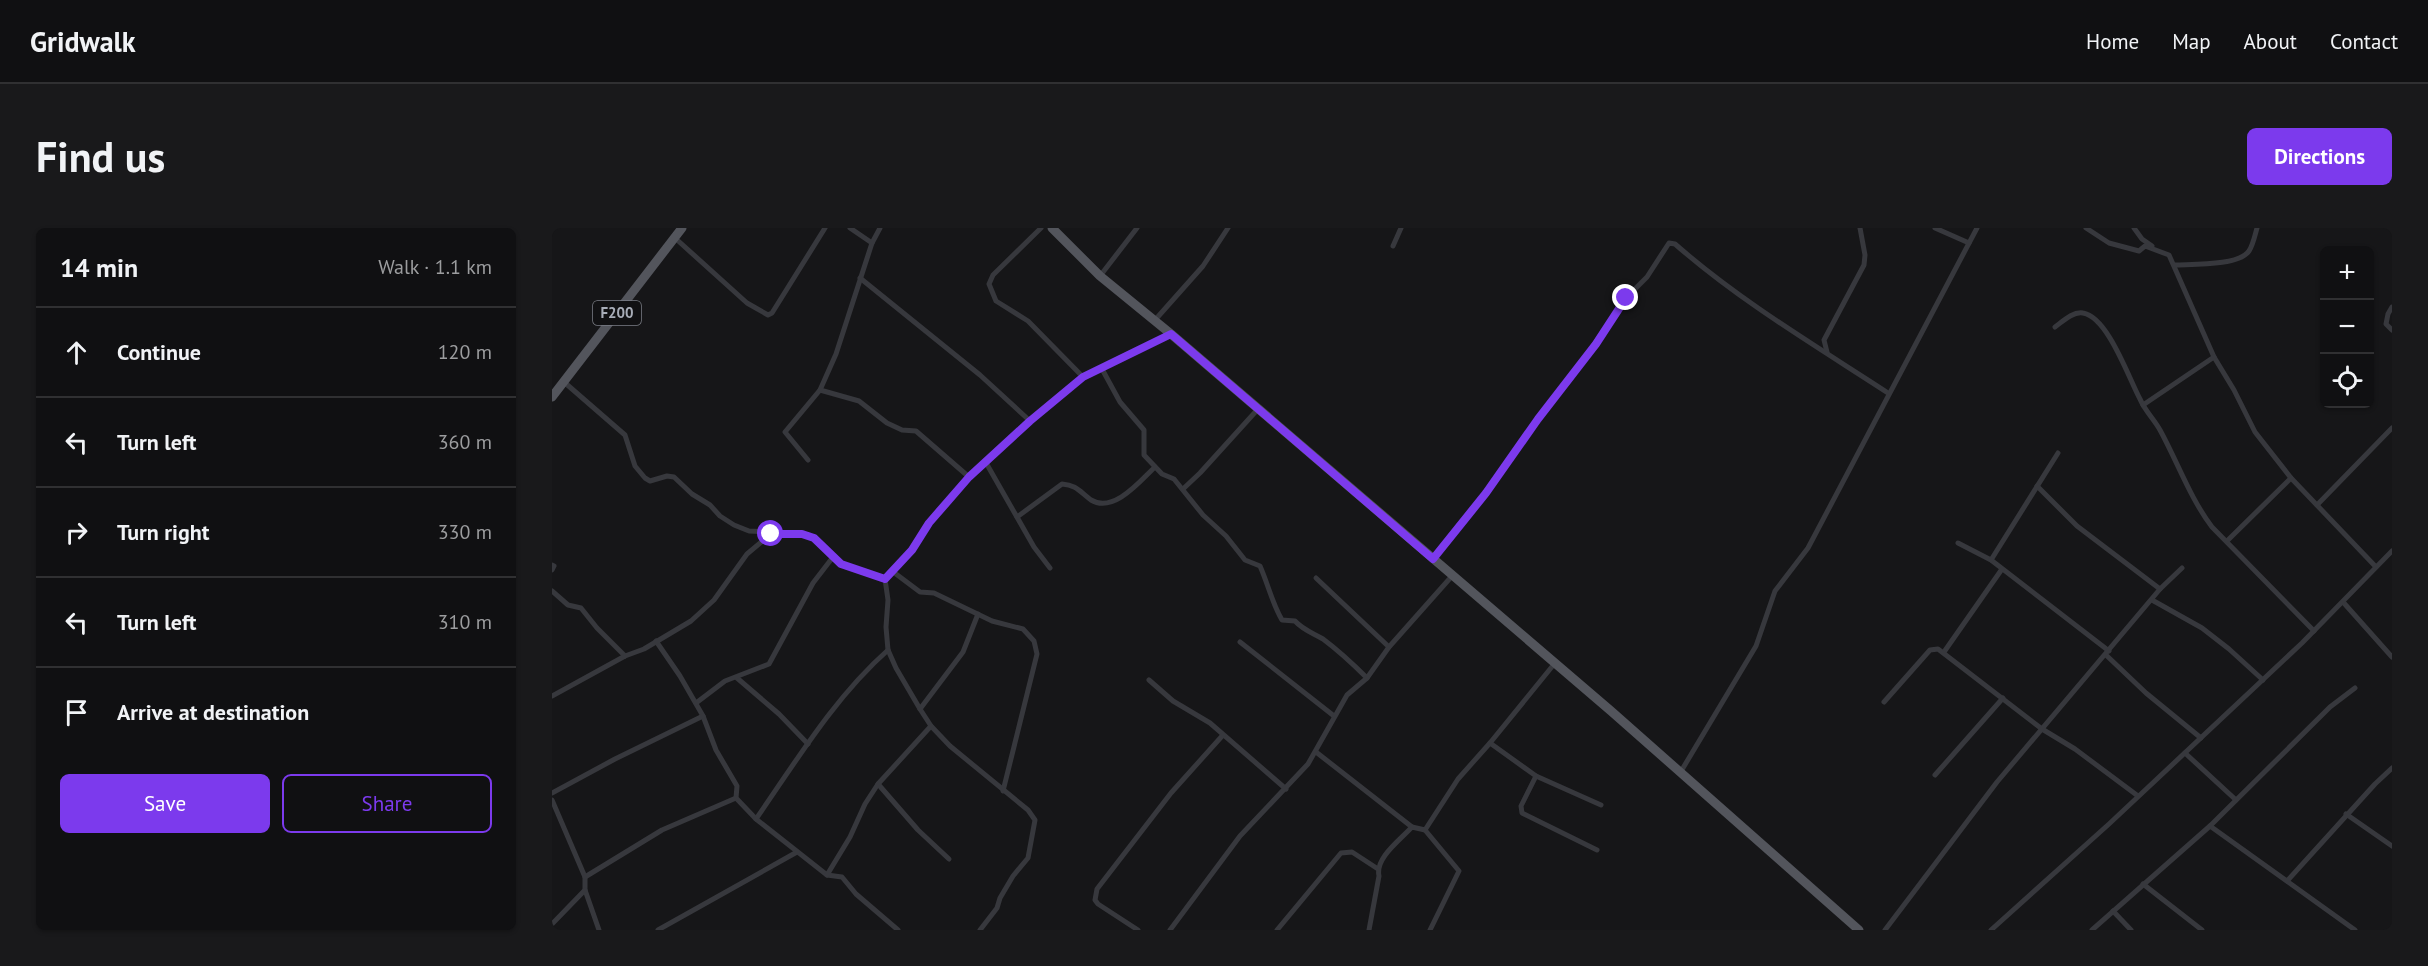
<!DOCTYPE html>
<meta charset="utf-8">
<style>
:root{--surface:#101012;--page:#19191b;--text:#f1f3f6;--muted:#9c9d9f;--line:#303032;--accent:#7c3aed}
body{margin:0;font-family:"PT Sans",sans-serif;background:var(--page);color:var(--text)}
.controls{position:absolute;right:18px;top:18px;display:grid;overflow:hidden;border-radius:9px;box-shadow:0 2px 4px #0004}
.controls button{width:54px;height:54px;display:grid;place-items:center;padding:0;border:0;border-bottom:2px solid var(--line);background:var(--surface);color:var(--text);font:30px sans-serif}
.stop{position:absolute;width:18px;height:18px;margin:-14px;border:4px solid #7c3aed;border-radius:50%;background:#fff}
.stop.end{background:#7c3aed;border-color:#fff;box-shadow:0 2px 6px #0008}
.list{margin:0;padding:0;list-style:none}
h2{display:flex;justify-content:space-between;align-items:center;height:78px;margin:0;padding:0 24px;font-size:26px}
h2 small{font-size:20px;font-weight:400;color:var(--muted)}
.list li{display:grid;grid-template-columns:39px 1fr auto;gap:18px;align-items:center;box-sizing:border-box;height:90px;padding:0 24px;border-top:2px solid var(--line)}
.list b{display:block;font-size:22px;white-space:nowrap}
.list em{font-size:20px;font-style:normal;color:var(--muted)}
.actions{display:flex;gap:12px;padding:18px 24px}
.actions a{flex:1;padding:14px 0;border:2px solid var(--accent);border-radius:9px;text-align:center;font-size:21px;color:var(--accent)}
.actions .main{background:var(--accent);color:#fff}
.icon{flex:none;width:33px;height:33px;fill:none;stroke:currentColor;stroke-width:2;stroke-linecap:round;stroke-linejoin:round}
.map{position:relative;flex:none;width:1840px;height:702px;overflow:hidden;border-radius:9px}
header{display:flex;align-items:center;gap:36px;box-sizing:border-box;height:84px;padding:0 30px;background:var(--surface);border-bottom:2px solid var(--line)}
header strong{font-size:28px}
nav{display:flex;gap:33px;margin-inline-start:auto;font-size:21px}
.intro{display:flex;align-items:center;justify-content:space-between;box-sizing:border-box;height:144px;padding:0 36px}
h1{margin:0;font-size:42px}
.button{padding:15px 27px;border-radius:9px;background:var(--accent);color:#fff;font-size:21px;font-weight:700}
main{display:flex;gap:36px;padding:0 36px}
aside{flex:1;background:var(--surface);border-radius:9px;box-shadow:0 2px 4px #0004}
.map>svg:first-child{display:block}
</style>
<header>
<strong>Gridwalk</strong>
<nav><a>Home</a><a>Map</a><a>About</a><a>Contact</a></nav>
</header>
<div class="intro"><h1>Find us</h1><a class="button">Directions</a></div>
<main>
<aside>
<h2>14 min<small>Walk · 1.1 km</small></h2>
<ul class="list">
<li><svg class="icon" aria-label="ahead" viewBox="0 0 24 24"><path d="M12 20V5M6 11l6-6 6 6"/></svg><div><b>Continue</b></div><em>120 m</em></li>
<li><svg class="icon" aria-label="left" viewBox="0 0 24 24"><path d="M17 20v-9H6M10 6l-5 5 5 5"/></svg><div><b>Turn left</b></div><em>360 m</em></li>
<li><svg class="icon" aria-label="right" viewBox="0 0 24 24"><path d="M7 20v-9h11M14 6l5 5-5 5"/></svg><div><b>Turn right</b></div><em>330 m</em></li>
<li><svg class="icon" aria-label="left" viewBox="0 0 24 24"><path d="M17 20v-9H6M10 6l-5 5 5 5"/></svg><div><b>Turn left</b></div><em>310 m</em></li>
<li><svg class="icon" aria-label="arrive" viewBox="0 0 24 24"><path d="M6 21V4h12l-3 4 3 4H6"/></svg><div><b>Arrive at destination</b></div></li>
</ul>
<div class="actions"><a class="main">Save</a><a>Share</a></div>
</aside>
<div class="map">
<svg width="1840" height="702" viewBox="0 0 1840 702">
<rect width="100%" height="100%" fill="#161618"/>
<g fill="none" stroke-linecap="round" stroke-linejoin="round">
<g stroke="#37383d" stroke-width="5">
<polyline points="298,0 320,15"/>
<polyline points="489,0 441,47 437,56 444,73 476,93 531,149"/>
<polyline points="1383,0 1417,15"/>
<polyline points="1534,0 1557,15 1587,23 1593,18 1617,27 1662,129 1682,162 1703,204 1739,250 1824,339"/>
<polyline points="1582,0 1590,11 1600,18"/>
<polyline points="123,10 195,75 216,87 220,85 273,0"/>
<polyline points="841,18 849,0"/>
<path d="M1623,37C1640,36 1687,38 1697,23C1701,17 1703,7 1705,0"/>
<polyline points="548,48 585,0"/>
<polyline points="308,50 428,147 478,193"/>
<polyline points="1840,79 1836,86 1834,96 1840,102"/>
<polyline points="603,92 651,38 676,0"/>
<path d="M1503,99C1510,94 1521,83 1531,85C1556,89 1577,151 1588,171C1593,183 1602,191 1608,202C1626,235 1638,270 1660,299L1762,403"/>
<polyline points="1275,124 1272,112 1312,37 1313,27 1308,0"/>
<path d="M550,141L568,174L592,202V227L610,246L622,251L651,287L674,308L693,332L708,338C716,356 720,375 730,392L743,393C751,402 761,405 771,411C787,423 801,436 815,450"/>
<polyline points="12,154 73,207 83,238 93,250 98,253 115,248 122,249 140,266 158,277 168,288 182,297 197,303 250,306 262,311 289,335 333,351"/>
<polyline points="268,162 307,173 335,195 350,202 364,203 417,249"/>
<polyline points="1591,177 1662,129"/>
<polyline points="256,232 233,204 268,162 284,126 320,15 328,0"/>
<polyline points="433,233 482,319 498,340"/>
<polyline points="1485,258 1525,298 1608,361"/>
<polyline points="631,261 648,245 706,181"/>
<polyline points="1765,277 1840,200"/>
<path d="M465,289L510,256C525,257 528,264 539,272C562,286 589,252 603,239"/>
<polyline points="1675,313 1739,250"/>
<polyline points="1406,315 1439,332 1557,423"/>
<path d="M881,331L934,265L986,191L1017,153L1074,70L1095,49L1117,15L1123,16C1188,73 1264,118 1336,165"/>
<polyline points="1439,332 1506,225"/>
<polyline points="0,337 2,338 0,342"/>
<polyline points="340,343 368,364 382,365 440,393 471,401 482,413 485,426 451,563"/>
<polyline points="764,350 837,419"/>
<polyline points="333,351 336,372 334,399 336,422 344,440 368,481 379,498 398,518 476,582 483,592 476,630 461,648 448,670 445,680 428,702"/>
<polyline points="333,351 360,322 377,295 417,249 478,193 531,149 619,106"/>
<polyline points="0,363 16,377 29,380 45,400 73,428"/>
<polyline points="1600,372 1650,400 1677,421 1711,452"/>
<polyline points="1791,374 1840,429"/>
<polyline points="104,413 128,448 151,488 164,522 185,558 184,570 204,591 275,647 290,649 304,666 346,702"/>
<polyline points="688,414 782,488"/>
<polyline points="1392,424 1450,341"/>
<polyline points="1554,427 1594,465 1649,510"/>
<polyline points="185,450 227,486 256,516"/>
<polyline points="597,452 621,473 658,495 734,561"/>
<polyline points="0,468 73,428 92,421 139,393 162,372 195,326 219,306"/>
<polyline points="1332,474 1378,422 1386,421 1490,501 1523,521 1586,568"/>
<polyline points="144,475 173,453 217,436 261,355 281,329"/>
<polyline points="368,481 411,424 426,386"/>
<polyline points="938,515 984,548 1049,577"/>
<polyline points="764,524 860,599"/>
<polyline points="1633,525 1684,572"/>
<polyline points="1128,545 1204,418 1223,363 1256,320 1425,0"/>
<polyline points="1383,547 1451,470"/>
<polyline points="984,548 969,578 970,585 1045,622"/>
<polyline points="326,556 366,602 397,631"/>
<polyline points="0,565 63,531 151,488"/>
<polyline points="0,572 33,649 33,662 47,702"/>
<polyline points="1794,586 1840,618"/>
<path d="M204,591C245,532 282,470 336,422"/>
<polyline points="1658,598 1803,702"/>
<polyline points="873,602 907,643 878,702"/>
<polyline points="275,647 298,609 313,576 326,556 379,498"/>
<polyline points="33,649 110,602 184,570"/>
<polyline points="1735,653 1823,556 1840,540"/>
<polyline points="1591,656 1650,702"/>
<polyline points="1561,683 1579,702"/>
<polyline points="0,696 33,662"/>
<polyline points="106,702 245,624"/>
<polyline points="586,702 546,676 543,672 545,661 619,565 671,507"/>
<polyline points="618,702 688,608 756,536 795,467 815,450 837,419 900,348"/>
<polyline points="725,702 789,625 800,624 826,641"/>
<path d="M817,702L827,648C823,630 848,612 860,599L873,602L906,551L938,515L1003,435"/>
<polyline points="1333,702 1445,554 1608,361 1630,340"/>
<polyline points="1439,702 1557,596 1750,415 1840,323"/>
<polyline points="1540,702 1658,598 1778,479 1803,460"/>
</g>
<g stroke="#53555c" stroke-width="9">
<polyline points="500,0 548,48 619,106 1059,483 1307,702"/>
<polyline points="0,169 130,0"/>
</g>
</g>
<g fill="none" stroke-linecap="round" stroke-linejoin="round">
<polyline stroke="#7c3aed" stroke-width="8" points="219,306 250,306 262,310 289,336 333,351 360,322 377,295 417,249 478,193 531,149 619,106 881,331 934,265 986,191 1044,116 1074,70"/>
</g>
<g text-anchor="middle" stroke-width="4.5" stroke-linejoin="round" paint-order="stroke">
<rect fill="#111113" stroke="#7b7e86" stroke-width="1.5" x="41" y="73" width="48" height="24" rx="4.5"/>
<g font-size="15" font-weight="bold" fill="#a8adb8">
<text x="65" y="90">F200</text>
</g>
</g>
</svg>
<div class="controls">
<button>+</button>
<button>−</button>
<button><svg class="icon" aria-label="locate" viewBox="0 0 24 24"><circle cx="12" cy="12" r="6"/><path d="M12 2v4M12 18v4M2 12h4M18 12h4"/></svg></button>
</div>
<div class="stop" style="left:219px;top:306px"></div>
<div class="stop end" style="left:1074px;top:70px"></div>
</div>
</main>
